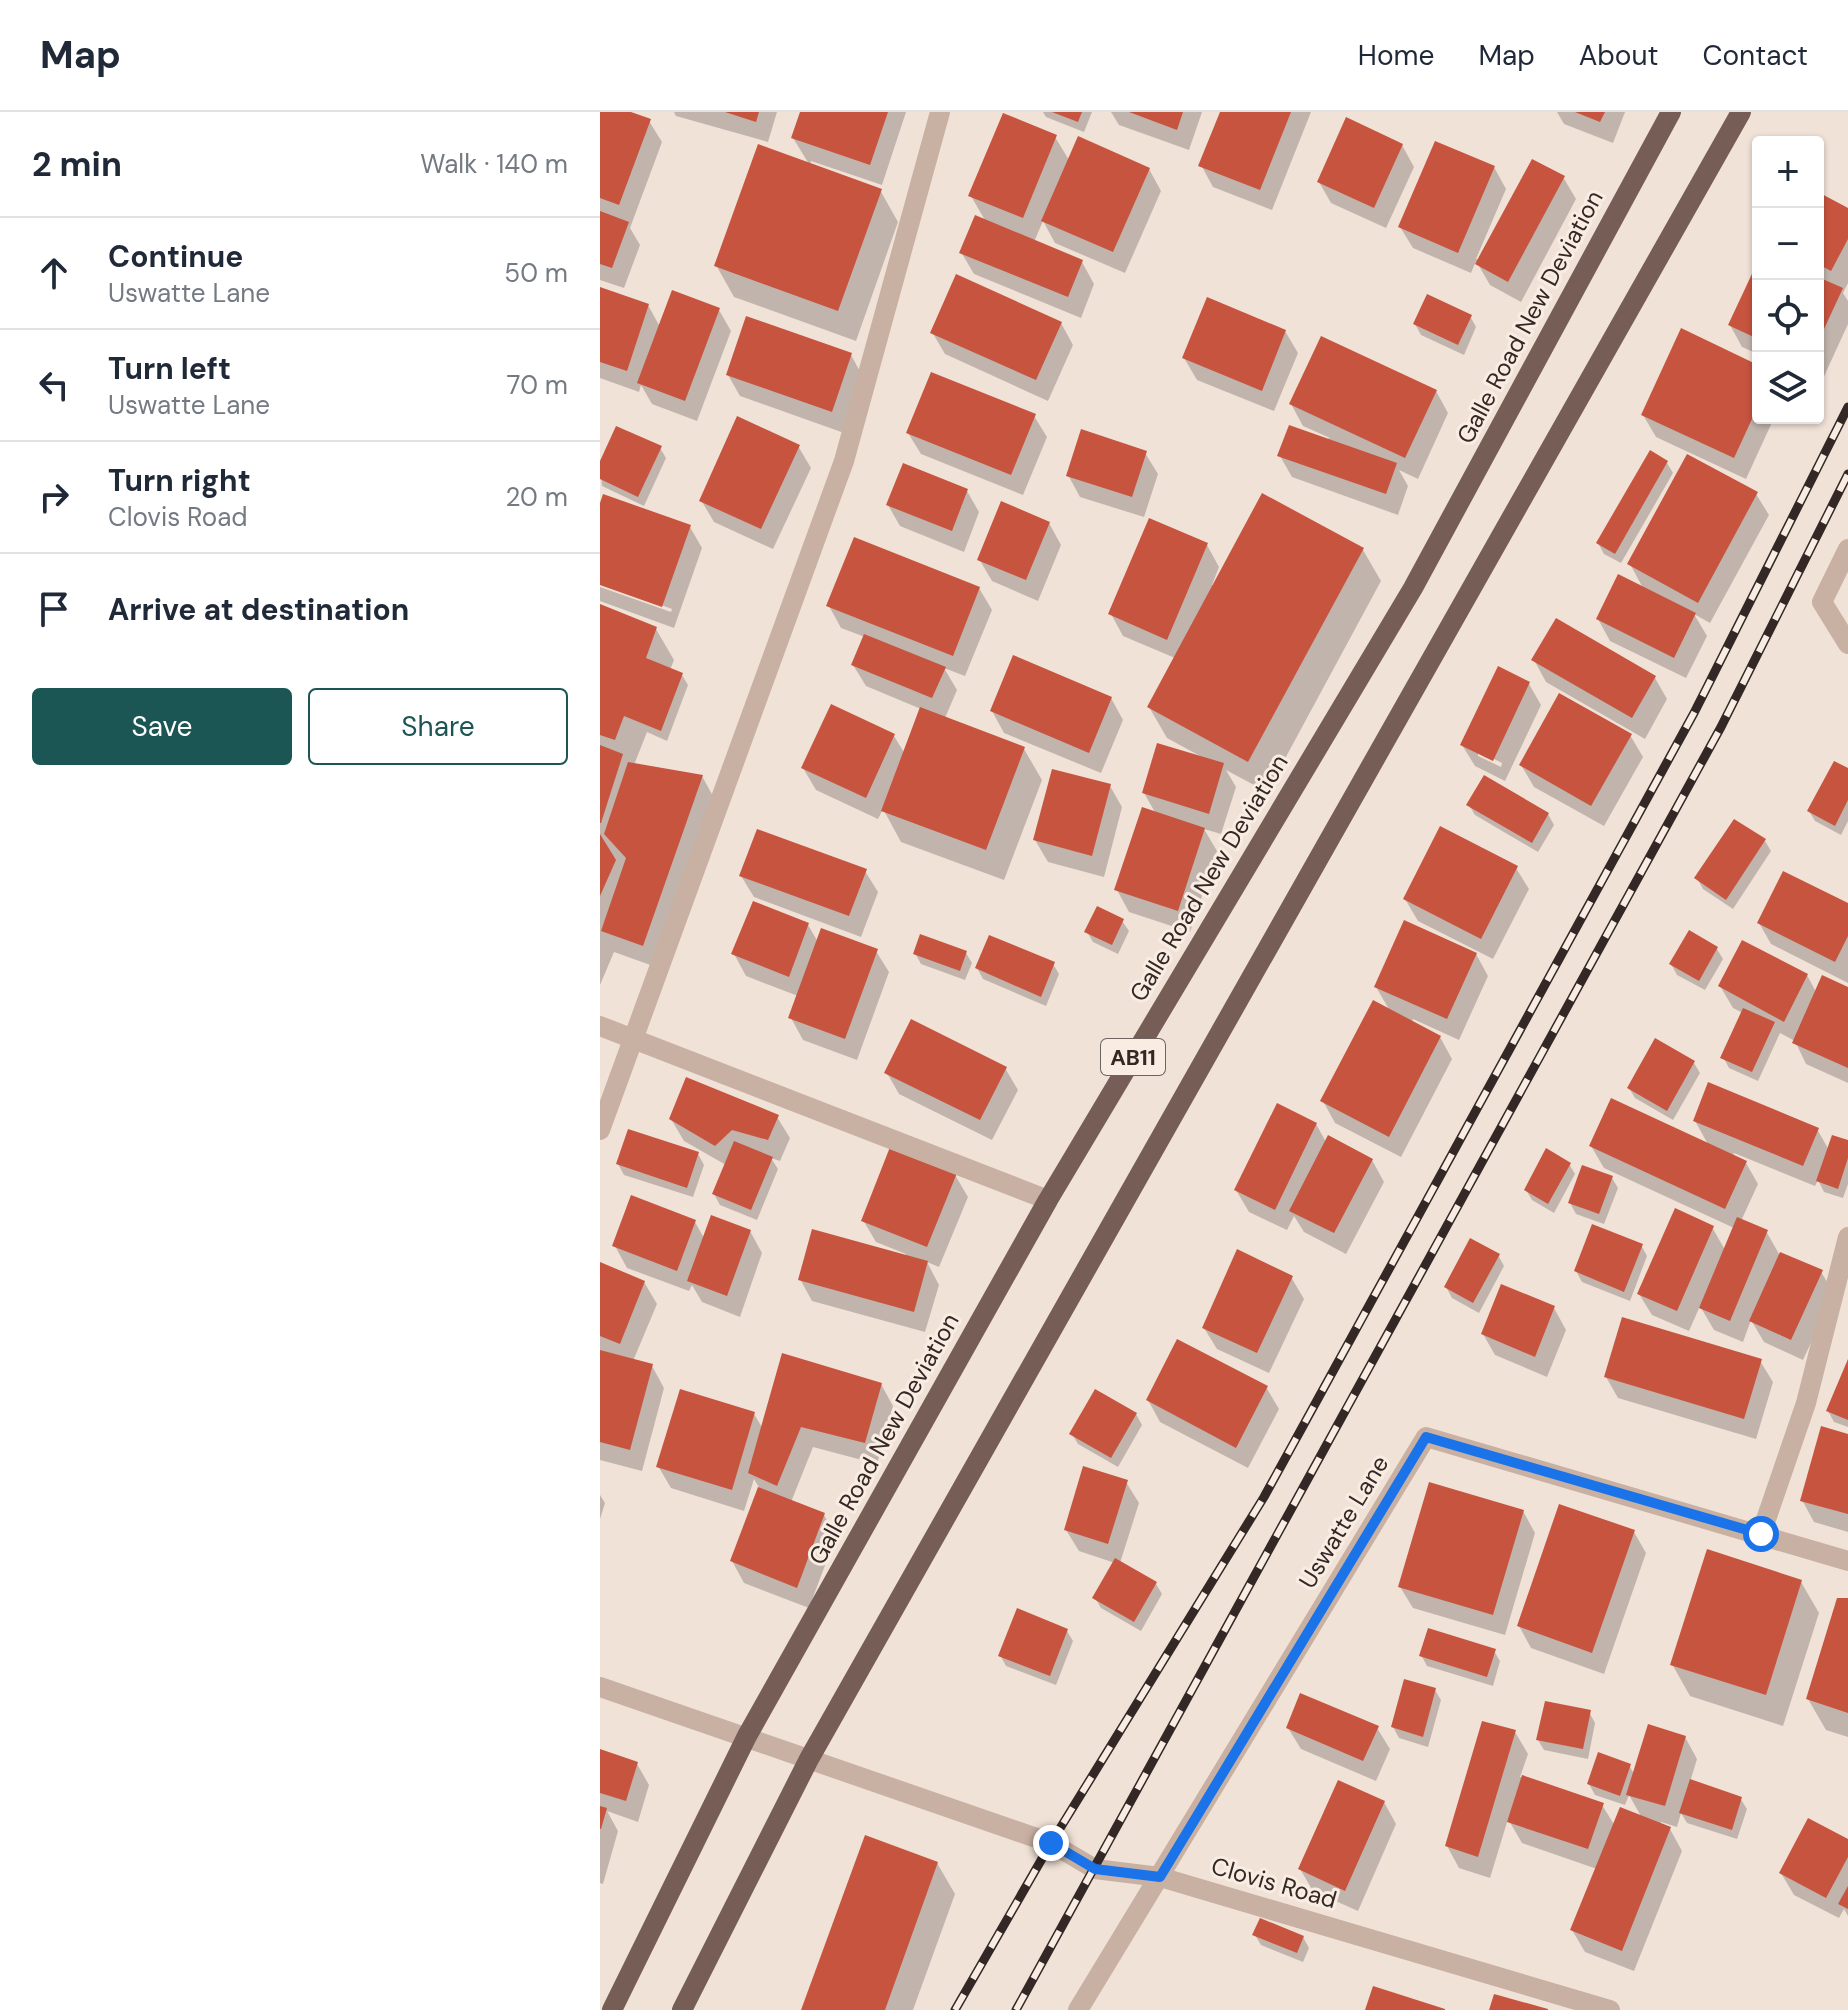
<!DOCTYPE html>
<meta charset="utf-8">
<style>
:root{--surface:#fff;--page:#f2f2f3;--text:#1f2937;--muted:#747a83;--line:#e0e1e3;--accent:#1b5554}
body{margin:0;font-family:"DM Sans",sans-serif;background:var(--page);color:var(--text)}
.controls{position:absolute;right:24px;top:24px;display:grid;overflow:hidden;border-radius:8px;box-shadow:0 2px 6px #0004}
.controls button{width:72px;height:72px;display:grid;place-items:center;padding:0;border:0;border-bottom:2px solid var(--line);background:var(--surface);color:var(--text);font:40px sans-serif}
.stop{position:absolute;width:24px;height:24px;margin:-18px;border:6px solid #1a73e8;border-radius:50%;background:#fff}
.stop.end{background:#1a73e8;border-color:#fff;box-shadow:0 2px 8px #0008}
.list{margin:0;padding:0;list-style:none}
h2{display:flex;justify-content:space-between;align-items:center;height:104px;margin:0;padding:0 32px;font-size:34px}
h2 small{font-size:26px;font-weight:400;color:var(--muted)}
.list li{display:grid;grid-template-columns:52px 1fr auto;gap:24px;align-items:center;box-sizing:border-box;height:112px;padding:0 32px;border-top:2px solid var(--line)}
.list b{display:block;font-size:30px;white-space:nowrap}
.list p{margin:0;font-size:26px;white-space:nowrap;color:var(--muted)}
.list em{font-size:26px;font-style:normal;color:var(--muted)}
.actions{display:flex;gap:16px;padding:24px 32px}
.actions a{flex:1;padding:18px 0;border:2px solid var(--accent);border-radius:8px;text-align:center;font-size:28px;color:var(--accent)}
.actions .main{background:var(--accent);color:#fff}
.icon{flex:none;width:44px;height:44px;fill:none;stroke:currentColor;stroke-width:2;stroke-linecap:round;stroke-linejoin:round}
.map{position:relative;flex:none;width:1248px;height:1898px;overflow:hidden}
header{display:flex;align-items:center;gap:48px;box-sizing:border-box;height:112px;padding:0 40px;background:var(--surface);border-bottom:2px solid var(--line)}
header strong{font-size:38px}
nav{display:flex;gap:44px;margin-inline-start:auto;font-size:28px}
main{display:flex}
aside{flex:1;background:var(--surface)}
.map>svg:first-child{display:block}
</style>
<header>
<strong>Map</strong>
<nav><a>Home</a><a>Map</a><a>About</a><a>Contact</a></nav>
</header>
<main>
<aside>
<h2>2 min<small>Walk · 140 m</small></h2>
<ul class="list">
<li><svg class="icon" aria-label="ahead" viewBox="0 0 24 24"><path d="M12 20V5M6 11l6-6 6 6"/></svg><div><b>Continue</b><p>Uswatte Lane</p></div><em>50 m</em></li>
<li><svg class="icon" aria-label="left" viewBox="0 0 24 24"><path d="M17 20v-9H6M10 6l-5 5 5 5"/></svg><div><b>Turn left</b><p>Uswatte Lane</p></div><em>70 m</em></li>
<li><svg class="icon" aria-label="right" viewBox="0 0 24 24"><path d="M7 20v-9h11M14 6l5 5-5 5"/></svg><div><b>Turn right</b><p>Clovis Road</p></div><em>20 m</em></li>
<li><svg class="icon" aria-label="arrive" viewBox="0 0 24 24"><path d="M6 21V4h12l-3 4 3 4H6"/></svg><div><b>Arrive at destination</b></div></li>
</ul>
<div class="actions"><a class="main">Save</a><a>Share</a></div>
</aside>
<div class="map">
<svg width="1248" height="1898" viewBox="0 0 1248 1898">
<rect width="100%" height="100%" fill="#f1e2d7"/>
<g fill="#0003" fill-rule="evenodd">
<polygon points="0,0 26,0 49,9 62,30 30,116 40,133 24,176 0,168"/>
<polygon points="74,0 177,0 168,30 76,4"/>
<polygon points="202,0 306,0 282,73 211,49 210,53 280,78 298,110 256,229 134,185 116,153 209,52 193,26"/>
<polygon points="443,0 492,0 484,20 446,5"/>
<polygon points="511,0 602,0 589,38 519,13"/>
<polygon points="622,0 711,0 672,98 613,75 601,53"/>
<polygon points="957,0 1025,0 1013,31 964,12"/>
<polygon points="455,25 469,48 549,57 561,79 525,161 455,131 443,109 434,130 482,150 494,172 481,206 374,162 361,140 386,110 371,84"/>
<polygon points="802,33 814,55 786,116 731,91 719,70"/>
<polygon points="894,55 906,77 876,147 879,148 963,65 976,87 921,190 890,173 876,149 871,161 813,136 800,115"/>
<polygon points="1218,82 1248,98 1248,171 1243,181 1248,189 1248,212 1221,271 1218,269"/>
<polygon points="1158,154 1158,242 1142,235 1130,213"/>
<polygon points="0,177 48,193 60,215 119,198 131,219 97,309 52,292 41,273 39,280 0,266"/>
<polygon points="870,204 876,215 864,243 821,223 815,212"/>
<polygon points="461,211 473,233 448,289 345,242 332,220"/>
<polygon points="685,219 698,241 674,299 597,268 584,246"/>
<polygon points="251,243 263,265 244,321 140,284 128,263"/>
<polygon points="1158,255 1158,306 1174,306 1146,367 1056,325 1043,303"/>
<polygon points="836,279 848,301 818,367 799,358 808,374 798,403 692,365 680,344 730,326 703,314 691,292"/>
<polygon points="434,304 447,325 423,383 321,342 308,321"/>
<polygon points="198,334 211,356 173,437 114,410 101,388"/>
<polygon points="60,336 66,346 44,394 2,374 0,354"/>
<polygon points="545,341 558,362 544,405 480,385 468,363"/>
<polygon points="1067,351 1073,361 1021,451 1004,442 998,431"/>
<polygon points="367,379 379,400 364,440 300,414 288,393"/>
<polygon points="1156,382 1169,403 1110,511 1094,502 1107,524 1086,566 1010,529 998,507 1044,478 1030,452"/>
<polygon points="0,397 90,415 102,436 74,516 0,489 0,475 71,500 72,497 0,471"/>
<polygon points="449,411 461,433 438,489 392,469 379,447"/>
<polygon points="607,433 619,455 612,473 614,474 763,438 781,469 667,680 626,658 636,675 621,722 604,717 617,739 590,820 529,800 517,778 556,702 544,681 600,644 567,626 549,595 575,546 523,524 511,502"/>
<polygon points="379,476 392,498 365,564 344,556 357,578 345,606 424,637 442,668 404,768 301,730 283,697 278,707 216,678 203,656 294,624 305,642 321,597 266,574 253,553 265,525 241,516 229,494"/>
<polygon points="0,494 56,517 74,548 70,558 82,563 88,573 67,629 47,620 34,653 102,664 114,686 56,855 14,840 0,873"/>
<polygon points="934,548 1055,566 1067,587 1045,627 946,570"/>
<path d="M929,572L941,593L905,669L875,654L862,633ZM878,639L902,651L901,655L878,644Z"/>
<polygon points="511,586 523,608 501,661 404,621 392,599"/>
<polygon points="1030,623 1043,645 1004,714 934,675 921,653"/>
<polygon points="1248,659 1248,709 1241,723 1215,709 1209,699"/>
<polygon points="510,674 522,695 504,765 448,750 435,728"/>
<polygon points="869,693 948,702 954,713 938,740 875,703"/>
<polygon points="1165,729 1171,739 1133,797 1103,777 1097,766"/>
<polygon points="916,756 929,777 893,847 818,809 805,787"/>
<polygon points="265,759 278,780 261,825 154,785 141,764"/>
<polygon points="1248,793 1248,871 1171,832 1159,811"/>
<polygon points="522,809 529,819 518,842 493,830 487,820"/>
<polygon points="208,813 218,830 276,839 289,860 257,948 203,928 191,906 198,884 146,864 134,842"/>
<polygon points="1117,837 1123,847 1105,878 1077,863 1071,852"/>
<polygon points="315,841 366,841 372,851 365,868 321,852"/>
<polygon points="876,842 888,864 859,928 813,907 812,910 840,925 852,947 801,1045 735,1011 723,989 790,899 776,875"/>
<polygon points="453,852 459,862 446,894 383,867 377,856"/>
<polygon points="1207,863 1216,880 1248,877 1248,971 1206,952 1195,929 1180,921 1158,969 1129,956 1123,945 1143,901 1133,896 1120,874"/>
<polygon points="1094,951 1100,961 1073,1008 1035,986 1029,976"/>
<polygon points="405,956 418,978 392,1028 299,982 287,961"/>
<polygon points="177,1005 190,1026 180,1049 171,1046 178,1057 157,1108 120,1093 114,1082 126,1053 84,1029 71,1007"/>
<polygon points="1095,1009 1217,1017 1229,1038 1248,1030 1248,1072 1243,1086 1224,1080 1218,1068 1215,1074 1134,1041 1133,1044 1146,1051 1158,1072 1141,1109 1166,1119 1179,1142 1221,1160 1234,1181 1203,1248 1164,1230 1151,1208 1143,1230 1114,1218 1100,1194 1089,1219 1052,1203 1039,1182 1112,1115 1125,1138 1134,1116 1004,1056 991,1034 1109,1034"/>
<polygon points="716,1012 726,1030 772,1048 784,1070 746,1142 704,1120 694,1104 687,1118 649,1100 636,1078"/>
<polygon points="98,1042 104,1053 93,1085 24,1063 18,1052"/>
<polygon points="969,1052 975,1062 954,1101 932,1088 926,1078"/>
<polygon points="355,1063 368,1085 339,1155 327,1150 339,1173 325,1220 212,1189 200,1167 305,1145 306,1142 276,1130 263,1108"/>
<polygon points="1012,1066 1018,1076 1004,1112 976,1102 970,1091"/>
<polygon points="95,1110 104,1126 150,1119 162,1141 140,1205 102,1190 92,1173 89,1179 27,1156 15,1134"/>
<polygon points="1041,1133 1047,1144 1030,1189 982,1170 976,1159"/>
<polygon points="898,1143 904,1154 879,1201 852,1186 846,1175"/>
<polygon points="0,1152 44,1170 57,1192 33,1249 52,1254 64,1276 42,1359 0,1348"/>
<polygon points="691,1165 704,1187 669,1261 617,1237 604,1216"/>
<polygon points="954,1196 966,1218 947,1265 895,1243 883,1222"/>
<polygon points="1160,1249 1173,1270 1156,1327 1018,1286 1006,1265"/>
<polygon points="1248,1253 1248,1315 1234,1310 1228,1299"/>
<polygon points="281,1272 293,1294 277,1352 213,1335 191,1390 224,1403 236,1424 209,1496 144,1471 132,1449 160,1377 154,1367 144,1399 71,1376 58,1354 154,1302 163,1317"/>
<polygon points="666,1275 679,1297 648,1356 560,1310 548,1288"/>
<polygon points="536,1302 542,1313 518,1355 478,1332 472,1322"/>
<polygon points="1248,1324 1248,1420 1214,1410 1202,1388"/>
<polygon points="526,1370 539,1391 520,1451 556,1472 562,1482 541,1519 501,1496 495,1486 515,1451 479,1439 466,1418"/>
<polygon points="0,1383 5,1391 0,1407"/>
<polygon points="923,1399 935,1421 905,1523 813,1496 800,1475"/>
<polygon points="1034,1420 1046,1441 1004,1562 931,1536 919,1514"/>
<polygon points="1201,1470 1219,1501 1183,1614 1090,1584 1072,1552"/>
<polygon points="1248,1488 1248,1625 1226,1618 1208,1587"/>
<polygon points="467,1519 473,1529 456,1573 406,1554 400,1543"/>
<polygon points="894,1539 900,1549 893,1574 827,1554 821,1543"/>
<polygon points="835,1578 841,1588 828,1635 799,1626 793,1615"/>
<polygon points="989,1600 995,1611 988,1647 944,1638 938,1628"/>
<polygon points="688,1616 777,1616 790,1637 776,1669 701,1637"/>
<polygon points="915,1620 928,1642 920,1665 1002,1693 1015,1714 1042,1706 1029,1683 1025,1693 995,1683 989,1672 1029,1653 1034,1662 1085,1625 1097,1647 1090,1670 1140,1686 1147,1697 1137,1727 1087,1711 1081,1701 1077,1715 1061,1710 1060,1713 1070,1717 1082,1739 1034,1859 985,1840 972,1818 997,1757 922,1731 908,1707 890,1766 859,1756 847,1734"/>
<polygon points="0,1639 37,1652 49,1673 38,1710 7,1699 18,1719 3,1772 0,1771"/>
<polygon points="784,1690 796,1712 758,1799 713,1779 700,1757"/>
<polygon points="1248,1729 1248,1804 1244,1797 1239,1806 1194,1783 1181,1761"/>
<polygon points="337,1751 355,1782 313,1898 203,1898"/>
<polygon points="655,1823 703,1825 709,1836 703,1850 661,1833"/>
</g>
<g fill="#c7543f">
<polygon points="0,0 31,0 51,7 19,93 0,86"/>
<polygon points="125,0 159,0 156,10"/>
<polygon points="200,0 288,0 270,53 191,26"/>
<polygon points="452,0 482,0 478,10"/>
<polygon points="529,0 583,0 577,18"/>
<polygon points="620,0 691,0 660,78 598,54"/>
<polygon points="975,0 1005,0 1000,10"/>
<polygon points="403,1 457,23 423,106 368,84"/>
<polygon points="746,5 803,32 774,96 717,70"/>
<polygon points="478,24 550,56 513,140 441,109"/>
<polygon points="835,29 895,54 858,141 798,115"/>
<polygon points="158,32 282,77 238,199 114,154"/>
<polygon points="932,47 965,64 908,170 875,152"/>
<polygon points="1218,80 1248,96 1248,127 1231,159 1218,152"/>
<polygon points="0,99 29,110 12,156 0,152"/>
<polygon points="375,103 483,148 468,185 359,141"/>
<polygon points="1158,149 1158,227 1128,213"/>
<polygon points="356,162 462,210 436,268 330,221"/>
<polygon points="1218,165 1243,176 1218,230"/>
<polygon points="0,175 49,192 27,259 0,250"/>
<polygon points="72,178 120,196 85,289 37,271"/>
<polygon points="827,182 872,203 858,233 813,212"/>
<polygon points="607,185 686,218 662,279 582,246"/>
<polygon points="146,204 252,241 232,300 126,263"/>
<polygon points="1081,216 1158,253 1158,294 1134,346 1041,303"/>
<polygon points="721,224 837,278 805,346 689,292"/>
<polygon points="331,260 436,302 411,363 306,321"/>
<polygon points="137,304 200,333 161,417 99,389"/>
<polygon points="689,313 797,351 786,382 677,344"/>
<polygon points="16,314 62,334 38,385 0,367 0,349"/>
<polygon points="481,317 547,339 532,385 466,364"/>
<polygon points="1050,338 1068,349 1015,442 996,431"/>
<polygon points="1087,342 1158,380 1098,491 1027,452"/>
<polygon points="303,351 368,377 352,419 286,393"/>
<polygon points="662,381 764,436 648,650 547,595"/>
<polygon points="3,382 91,413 62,495 0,473 0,391"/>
<polygon points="401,389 450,410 426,468 377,448"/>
<polygon points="549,406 608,431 567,528 508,502"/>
<polygon points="254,425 380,475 353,544 226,494"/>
<polygon points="1018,462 1096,501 1074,546 996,507"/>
<polygon points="0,492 57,515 46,546 83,561 61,619 24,604 15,628 0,623"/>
<polygon points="956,506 1056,564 1032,606 931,548"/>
<polygon points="264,522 346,555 332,586 251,553"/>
<polygon points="413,543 512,585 489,641 390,599"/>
<polygon points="898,554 930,570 893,649 860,633"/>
<polygon points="959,581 1032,622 991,694 919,653"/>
<polygon points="231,592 295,622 266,686 201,656"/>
<polygon points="320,595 425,635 386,738 281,699"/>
<polygon points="557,631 624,651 609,702 542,681"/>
<polygon points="0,633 23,642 1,711 0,711"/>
<polygon points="1234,649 1248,656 1248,688 1235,714 1207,699"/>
<polygon points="28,650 103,663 43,834 1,819 26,746 4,722"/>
<polygon points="452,657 511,672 492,744 433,728"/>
<polygon points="884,663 949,701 932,731 866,693"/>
<polygon points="542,695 605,716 578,799 514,778"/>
<polygon points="1134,707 1166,727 1126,788 1094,766"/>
<polygon points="840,714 918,754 881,827 803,787"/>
<polygon points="157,717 267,757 249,804 139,764"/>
<polygon points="0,722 16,748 0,784"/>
<polygon points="1183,759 1248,791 1248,824 1235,850 1157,811"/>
<polygon points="153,789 209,811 189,865 131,842"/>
<polygon points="497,794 524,807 512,833 484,820"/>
<polygon points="804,808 877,841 847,907 774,875"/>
<polygon points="221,816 278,837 245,927 188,906"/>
<polygon points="1089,818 1118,835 1099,869 1069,852"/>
<polygon points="320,822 367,839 360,859 313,842"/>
<polygon points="389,823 455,850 441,885 375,856"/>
<polygon points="1142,828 1208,862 1184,910 1118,874"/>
<polygon points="1222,863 1248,875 1248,956 1192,931"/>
<polygon points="773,888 841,924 789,1025 720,989"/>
<polygon points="1143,896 1175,910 1152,960 1120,946"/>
<polygon points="311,907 407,955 380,1008 284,961"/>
<polygon points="1055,926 1095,949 1067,999 1027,976"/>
<polygon points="86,965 179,1003 168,1028 132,1018 115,1034 69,1007"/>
<polygon points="1108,970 1219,1016 1203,1054 1093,1009"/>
<polygon points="1011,986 1147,1049 1125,1097 989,1034"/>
<polygon points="677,991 717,1011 675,1098 634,1078"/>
<polygon points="28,1017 99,1040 87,1076 16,1052"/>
<polygon points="728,1023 773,1047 734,1121 689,1099"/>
<polygon points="1232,1023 1248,1028 1248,1046 1238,1077 1216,1069"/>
<polygon points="134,1029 173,1045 151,1098 112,1082"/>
<polygon points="290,1035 357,1061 327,1135 261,1109"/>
<polygon points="946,1036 971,1051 948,1092 924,1078"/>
<polygon points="982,1053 1013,1064 999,1102 968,1091"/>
<polygon points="31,1083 96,1108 77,1159 12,1134"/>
<polygon points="1075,1096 1114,1114 1077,1199 1037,1182"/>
<polygon points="111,1103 151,1118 127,1184 87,1169"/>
<polygon points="1137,1105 1168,1118 1130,1209 1099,1196"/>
<polygon points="992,1112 1043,1132 1024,1180 974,1159"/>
<polygon points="212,1117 328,1149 314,1200 198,1168"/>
<polygon points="870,1126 900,1142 873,1191 844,1175"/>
<polygon points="637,1137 693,1164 657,1241 602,1216"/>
<polygon points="1180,1140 1223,1158 1191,1228 1149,1209"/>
<polygon points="0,1150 45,1169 20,1232 0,1224"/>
<polygon points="901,1172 955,1194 935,1245 881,1222"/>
<polygon points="1022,1205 1162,1247 1144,1307 1004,1265"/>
<polygon points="577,1227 668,1274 636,1336 546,1288"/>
<polygon points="0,1238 53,1252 30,1338 0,1330"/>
<polygon points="182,1241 282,1271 265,1331 201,1315 177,1374 148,1361"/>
<polygon points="1248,1247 1248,1308 1226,1299"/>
<polygon points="80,1277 155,1300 132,1378 56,1355"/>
<polygon points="495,1277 537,1301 511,1346 469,1322"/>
<polygon points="1221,1314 1248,1322 1248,1402 1200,1389"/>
<polygon points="483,1354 528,1368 508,1432 464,1418"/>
<polygon points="829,1370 924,1398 893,1503 798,1475"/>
<polygon points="158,1375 225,1401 197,1476 130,1449"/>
<polygon points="959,1392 1035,1418 992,1541 917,1514"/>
<polygon points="1107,1437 1202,1468 1166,1583 1070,1553"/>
<polygon points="515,1446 557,1470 534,1510 492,1486"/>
<polygon points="1237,1486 1248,1486 1248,1601 1206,1587"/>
<polygon points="417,1496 468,1517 450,1564 398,1544"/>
<polygon points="828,1516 896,1537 887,1565 819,1544"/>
<polygon points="804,1567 836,1576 823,1625 791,1615"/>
<polygon points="700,1581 779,1614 763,1649 686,1616"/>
<polygon points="945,1589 991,1598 983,1637 936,1628"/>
<polygon points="882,1609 916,1618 878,1745 845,1734"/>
<polygon points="1048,1612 1086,1624 1065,1694 1026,1683"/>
<polygon points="0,1637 38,1650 26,1689 0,1681"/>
<polygon points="998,1640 1031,1652 1020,1684 987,1672"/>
<polygon points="922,1663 1004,1691 988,1737 907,1710"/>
<polygon points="1090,1667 1142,1685 1132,1718 1079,1701"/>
<polygon points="738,1668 785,1689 745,1779 698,1757"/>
<polygon points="0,1694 7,1696 1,1717 0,1717"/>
<polygon points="1020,1695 1071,1715 1022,1839 970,1818"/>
<polygon points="1208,1706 1248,1727 1248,1745 1226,1786 1179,1761"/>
<polygon points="265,1723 338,1750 285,1898 201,1898"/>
<polygon points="1248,1774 1248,1797 1238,1792"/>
<polygon points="660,1806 704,1824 697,1841 652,1823"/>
<polygon points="773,1874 845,1897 845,1898 765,1898"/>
<polygon points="894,1882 948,1897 948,1898 889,1898"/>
</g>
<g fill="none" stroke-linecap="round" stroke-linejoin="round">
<g stroke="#c8b1a3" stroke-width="20">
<polyline points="1248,437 1222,490 1248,532"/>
<polyline points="0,914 448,1088"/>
<polyline points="0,1018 244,349 340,0"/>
<polyline points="1161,1422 1206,1291 1248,1125"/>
<polyline points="0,1575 451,1731 495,1757 560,1765 1010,1898"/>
<polyline points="478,1898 826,1325 1248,1449"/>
</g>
<g stroke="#765e56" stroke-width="20">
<polyline points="12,1898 147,1624 448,1088 813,476 1071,0"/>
<polyline points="82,1898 209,1647 1141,0"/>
</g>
<defs>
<g id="rail">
<polyline points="355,1898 451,1731 664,1385 1094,601 1248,295"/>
<polyline points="416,1898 1121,615 1248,362"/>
</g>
</defs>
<use href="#rail" stroke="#332825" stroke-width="9"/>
<use href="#rail" stroke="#f9ede3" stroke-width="6" stroke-dasharray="18" stroke-linecap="butt"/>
</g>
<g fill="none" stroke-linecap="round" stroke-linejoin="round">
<polyline stroke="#1a73e8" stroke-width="10" points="451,1731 495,1757 560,1765 826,1325 1161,1422"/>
</g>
<g text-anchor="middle" stroke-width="6" stroke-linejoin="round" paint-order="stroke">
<rect fill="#f9ede3" stroke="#6e635e" stroke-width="2" x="501" y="927" width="64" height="36" rx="6"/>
<g font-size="22" font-weight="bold" fill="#332825">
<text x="533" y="953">AB11</text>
</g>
<g font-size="24" fill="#332825" stroke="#f9ede3">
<text transform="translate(930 205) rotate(-62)" y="8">Galle Road New Deviation</text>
<text transform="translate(609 766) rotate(-59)" y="8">Galle Road New Deviation</text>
<text transform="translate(284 1327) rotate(-61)" y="8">Galle Road New Deviation</text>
<text transform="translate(744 1410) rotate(-59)" y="8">Uswatte Lane</text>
<text transform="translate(674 1771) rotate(16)" y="8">Clovis Road</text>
</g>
</g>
</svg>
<div class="controls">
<button>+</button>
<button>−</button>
<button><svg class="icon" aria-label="locate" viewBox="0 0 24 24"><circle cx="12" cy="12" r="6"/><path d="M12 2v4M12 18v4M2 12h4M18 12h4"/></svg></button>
<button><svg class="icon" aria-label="layers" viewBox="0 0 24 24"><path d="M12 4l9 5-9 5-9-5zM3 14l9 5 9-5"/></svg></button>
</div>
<div class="stop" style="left:1161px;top:1422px"></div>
<div class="stop end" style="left:451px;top:1731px"></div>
</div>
</main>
